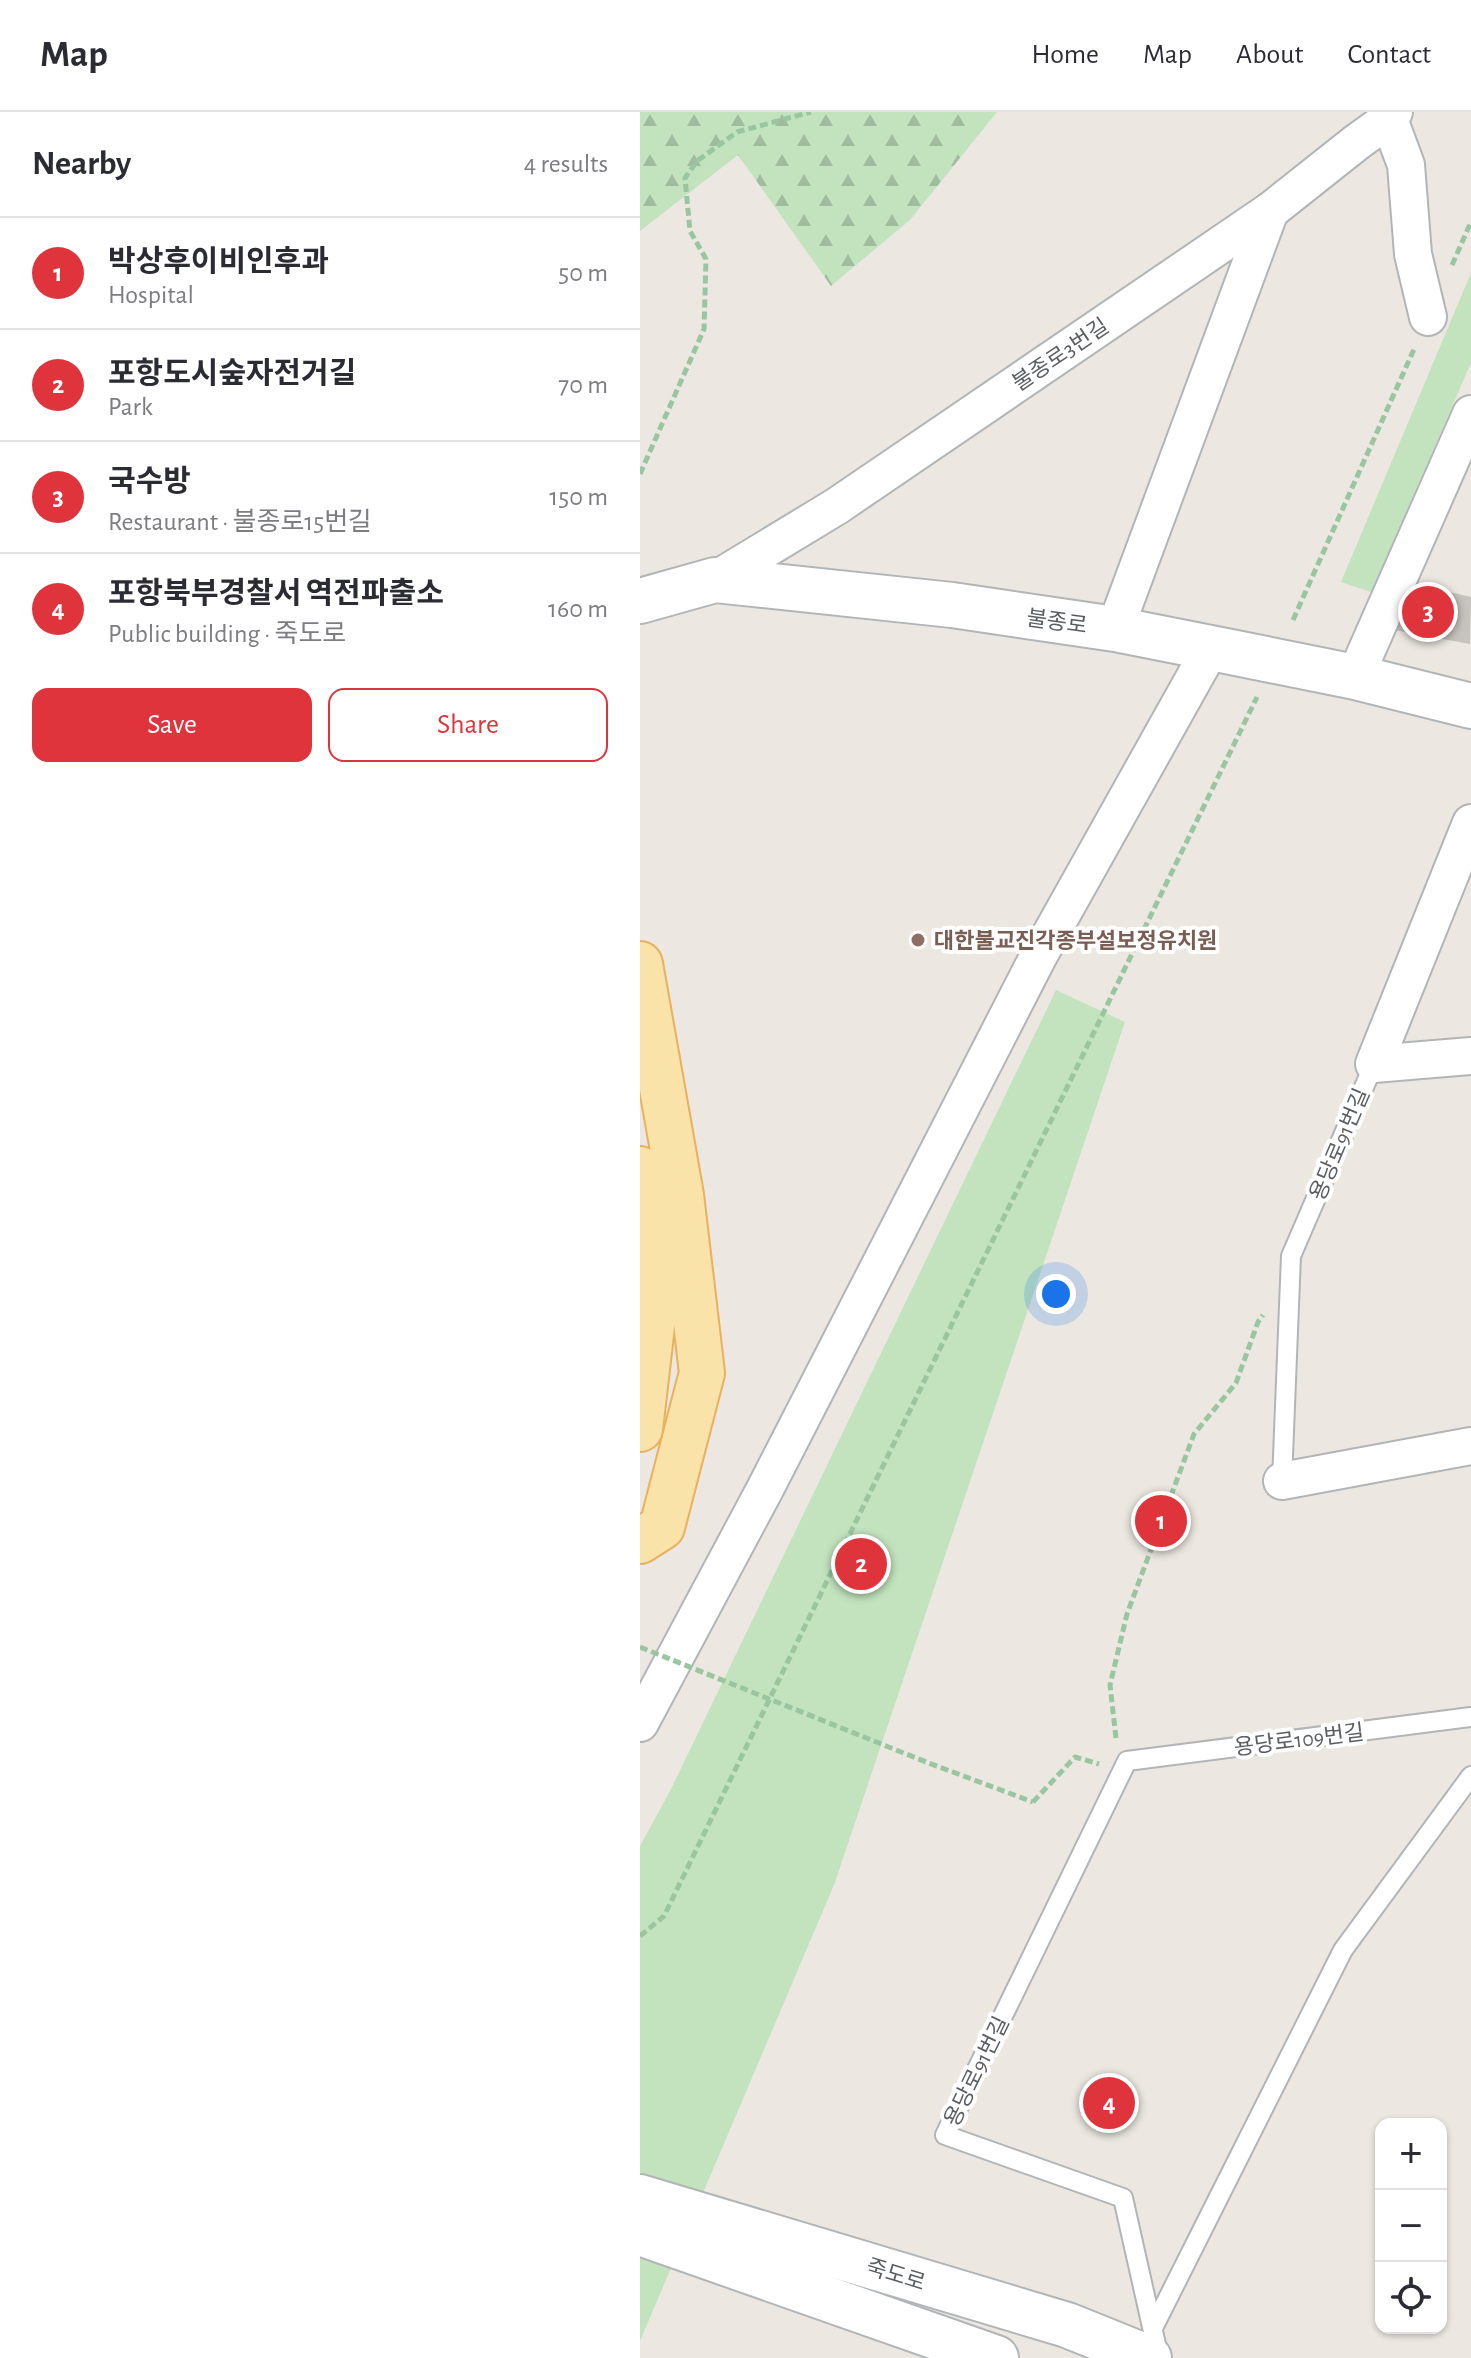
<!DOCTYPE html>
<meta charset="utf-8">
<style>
:root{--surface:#fff;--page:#f7f7f7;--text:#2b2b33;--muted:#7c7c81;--line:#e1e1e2;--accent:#df343c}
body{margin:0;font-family:"Alegreya Sans","Noto Sans KR",sans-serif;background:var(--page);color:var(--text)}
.controls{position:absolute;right:24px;bottom:24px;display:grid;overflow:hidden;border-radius:16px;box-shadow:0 2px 6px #0004}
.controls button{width:72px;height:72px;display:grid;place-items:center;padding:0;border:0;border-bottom:2px solid var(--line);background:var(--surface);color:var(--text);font:40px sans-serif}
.you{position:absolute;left:416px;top:1182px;width:28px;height:28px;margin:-20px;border:6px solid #fff;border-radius:50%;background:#1a73e8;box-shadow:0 0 0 12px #1a73e833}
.badge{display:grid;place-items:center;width:52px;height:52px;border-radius:50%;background:var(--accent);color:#fff;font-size:26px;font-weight:700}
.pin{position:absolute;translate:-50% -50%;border:4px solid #fff;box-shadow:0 2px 8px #0006}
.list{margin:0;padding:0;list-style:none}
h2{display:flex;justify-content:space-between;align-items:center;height:104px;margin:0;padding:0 32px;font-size:34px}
h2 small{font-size:26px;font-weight:400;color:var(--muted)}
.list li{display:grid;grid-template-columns:52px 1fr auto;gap:24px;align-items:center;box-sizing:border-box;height:112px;padding:0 32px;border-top:2px solid var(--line)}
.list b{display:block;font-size:30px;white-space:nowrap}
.list p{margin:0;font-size:26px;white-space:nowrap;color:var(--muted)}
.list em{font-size:26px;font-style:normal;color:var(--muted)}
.actions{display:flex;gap:16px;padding:24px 32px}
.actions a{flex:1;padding:18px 0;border:2px solid var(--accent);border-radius:16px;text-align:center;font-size:28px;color:var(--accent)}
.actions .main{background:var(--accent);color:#fff}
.icon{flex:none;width:44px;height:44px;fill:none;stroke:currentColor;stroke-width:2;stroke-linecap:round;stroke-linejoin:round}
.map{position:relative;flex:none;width:831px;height:2246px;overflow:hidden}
header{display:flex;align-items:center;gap:48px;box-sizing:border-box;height:112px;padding:0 40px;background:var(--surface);border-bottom:2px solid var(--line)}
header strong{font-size:38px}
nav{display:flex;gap:44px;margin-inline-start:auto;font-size:28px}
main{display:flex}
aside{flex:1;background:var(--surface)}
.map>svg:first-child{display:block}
</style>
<header>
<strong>Map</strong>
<nav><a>Home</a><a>Map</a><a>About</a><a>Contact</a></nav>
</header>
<main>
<aside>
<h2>Nearby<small>4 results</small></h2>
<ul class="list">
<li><span class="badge">1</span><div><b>박상후이비인후과</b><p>Hospital</p></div><em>50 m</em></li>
<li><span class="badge">2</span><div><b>포항도시숲자전거길</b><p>Park</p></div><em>70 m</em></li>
<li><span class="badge">3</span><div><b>국수방</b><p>Restaurant · 불종로15번길</p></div><em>150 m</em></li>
<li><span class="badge">4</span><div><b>포항북부경찰서 역전파출소</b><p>Public building · 죽도로</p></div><em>160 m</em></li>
</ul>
<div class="actions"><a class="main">Save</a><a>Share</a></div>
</aside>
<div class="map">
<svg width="831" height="2246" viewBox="0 0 831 2246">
<defs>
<pattern id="forest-firs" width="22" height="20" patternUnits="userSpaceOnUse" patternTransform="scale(2)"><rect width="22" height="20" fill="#c3e3be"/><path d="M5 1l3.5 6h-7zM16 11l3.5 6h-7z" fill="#a1bb9e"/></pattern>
</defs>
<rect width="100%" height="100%" fill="#ece8e1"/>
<polygon fill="url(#forest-firs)" points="0,0 357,0 270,108 191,174 98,43 0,119"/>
<g fill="#c3e3be">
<polygon points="831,161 831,251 731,480 701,470"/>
<polygon points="416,878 485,910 194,1773 0,2229 0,1734 30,1679"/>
</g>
<polygon fill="#c7c3be" points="758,468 831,485 830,532 738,515"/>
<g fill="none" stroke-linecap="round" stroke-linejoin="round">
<defs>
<g id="lane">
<polyline points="642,1369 651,1144 734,952"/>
<polyline points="513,2216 703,1838 831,1664"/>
<polyline points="519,2246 483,2086 305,2023 487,1649 831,1605"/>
</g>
<g id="street">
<polyline points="749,7 766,53 773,142 788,205"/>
<polyline points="75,468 197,394 630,99 717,30 749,7 754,0"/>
<polyline points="475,517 630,99"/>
<polyline points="715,565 831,302"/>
<polyline points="831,711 734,952 831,944"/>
<polyline points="642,1369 831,1334"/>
<polyline points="0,1611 125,1377 398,845 571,536"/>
</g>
<g id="secondary">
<polyline points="0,489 75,468 312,493 475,517 571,536 715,565 831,594"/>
<polyline points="0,2085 427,2213 509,2246"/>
<polyline points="0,2121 356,2246"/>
</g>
<g id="primary">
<polyline points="0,852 41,1083 62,1261 22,1415 0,1429"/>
<polyline points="0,1057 17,1171 0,1317"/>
</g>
</defs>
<use href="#lane" stroke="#b2b5b8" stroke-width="22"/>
<use href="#street" stroke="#b2b5b8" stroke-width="40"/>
<use href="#secondary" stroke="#b1b5b8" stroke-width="48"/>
<use href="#primary" stroke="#e9b05d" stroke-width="48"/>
<g stroke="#99c6a0" stroke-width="5" stroke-dasharray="8 4" stroke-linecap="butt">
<polyline points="812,153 831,110"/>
<polyline points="0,362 64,217 66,147 50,119 45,66 57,49 97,20 171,0"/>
<polyline points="653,508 775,235"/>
<polyline points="476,1626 470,1573 487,1502 554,1322 596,1271 618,1210 623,1203"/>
<polyline points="393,1690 435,1645 459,1652"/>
<polyline points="0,1824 24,1804 617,585"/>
</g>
<use href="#lane" stroke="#fff" stroke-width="18"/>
<use href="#street" stroke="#fff" stroke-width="36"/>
<use href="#secondary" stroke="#fff" stroke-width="44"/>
<use href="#primary" stroke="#fae3a8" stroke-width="44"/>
<polyline stroke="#99c6a0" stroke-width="5" stroke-dasharray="8 4" stroke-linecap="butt" points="0,1535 286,1650 393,1690"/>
</g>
<circle fill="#8d6e63" stroke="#fff" stroke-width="3" cx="278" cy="828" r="8"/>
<g text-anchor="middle" stroke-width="8" stroke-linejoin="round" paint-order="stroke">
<g font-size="22" fill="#5a5e61" stroke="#fff">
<text transform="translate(420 242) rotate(-34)" y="8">불종로3번길</text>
<text transform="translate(417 509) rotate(8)" y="8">불종로</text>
<text transform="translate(699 1032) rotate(-67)" y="8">용당로91번길</text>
<text transform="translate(659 1627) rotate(-7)" y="8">용당로109번길</text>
<text transform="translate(336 1959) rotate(-64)" y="8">용당로91번길</text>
<text transform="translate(256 2162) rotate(17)" y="8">죽도로</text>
</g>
<g font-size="22" font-weight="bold" fill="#785e54" stroke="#fff" text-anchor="start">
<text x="294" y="836">대한불교진각종부설보정유치원</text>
</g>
</g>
</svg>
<div class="controls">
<button>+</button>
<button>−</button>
<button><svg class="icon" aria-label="locate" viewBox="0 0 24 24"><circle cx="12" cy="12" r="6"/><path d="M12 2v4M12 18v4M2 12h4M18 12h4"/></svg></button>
</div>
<div class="you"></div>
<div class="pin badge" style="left:521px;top:1409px">1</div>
<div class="pin badge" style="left:221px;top:1452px">2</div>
<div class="pin badge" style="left:788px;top:500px">3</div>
<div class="pin badge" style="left:469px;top:1991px">4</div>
</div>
</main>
